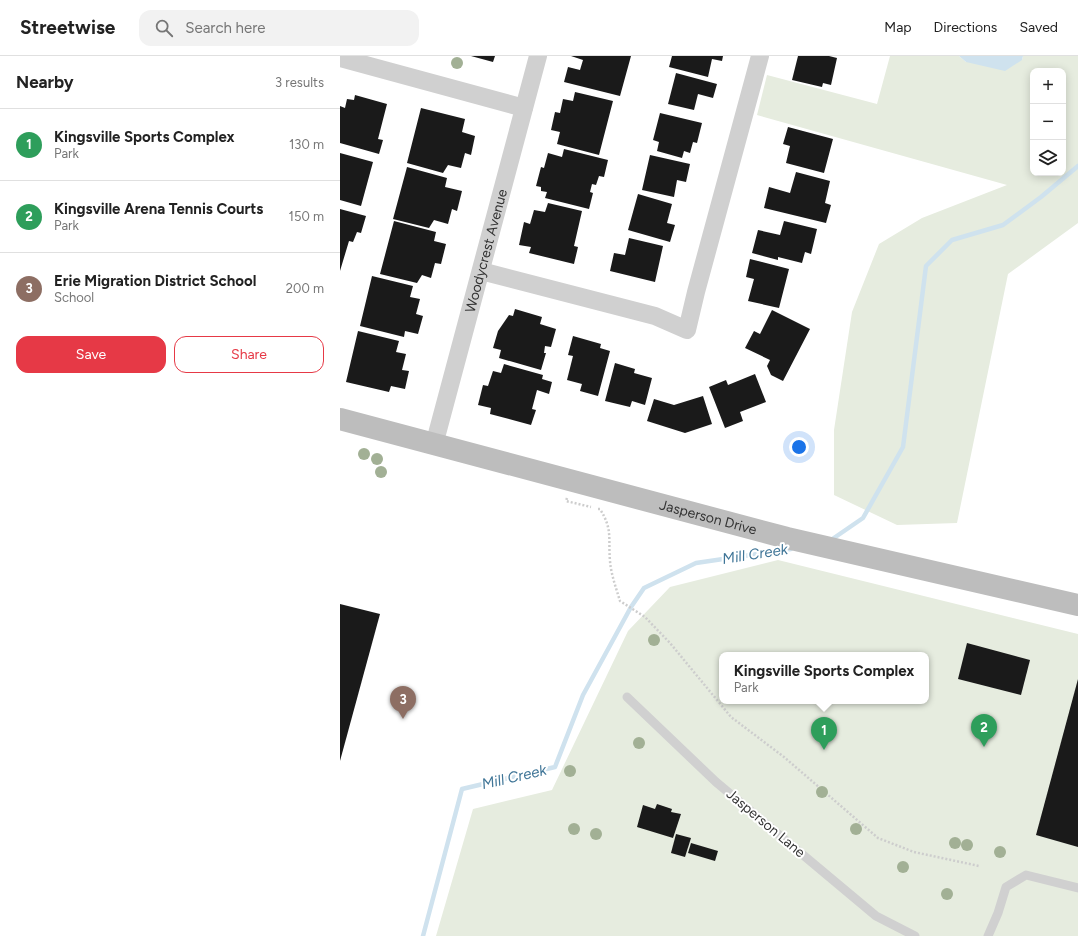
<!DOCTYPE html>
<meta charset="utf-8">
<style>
:root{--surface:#fff;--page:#f2f2f2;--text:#222;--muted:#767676;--line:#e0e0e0;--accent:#e63946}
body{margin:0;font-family:Figtree,sans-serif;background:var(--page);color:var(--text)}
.controls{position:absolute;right:12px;top:12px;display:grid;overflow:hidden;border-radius:8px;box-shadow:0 2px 10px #0003}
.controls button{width:36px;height:36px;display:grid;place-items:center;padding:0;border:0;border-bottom:1px solid var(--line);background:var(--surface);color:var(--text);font:20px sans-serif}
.you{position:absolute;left:459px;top:391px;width:14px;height:14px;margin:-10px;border:3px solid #fff;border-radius:50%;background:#1a73e8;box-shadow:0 0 0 6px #1a73e833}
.badge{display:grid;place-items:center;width:26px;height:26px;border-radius:50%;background:var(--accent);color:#fff;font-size:13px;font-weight:700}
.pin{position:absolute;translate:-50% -33px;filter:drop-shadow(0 1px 2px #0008)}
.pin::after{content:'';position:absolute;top:21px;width:14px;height:12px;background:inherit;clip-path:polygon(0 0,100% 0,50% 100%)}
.popup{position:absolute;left:379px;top:596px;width:210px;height:52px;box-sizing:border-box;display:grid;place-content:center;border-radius:8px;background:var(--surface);filter:drop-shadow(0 1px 3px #0005);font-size:13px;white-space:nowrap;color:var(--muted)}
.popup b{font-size:15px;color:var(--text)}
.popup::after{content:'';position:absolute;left:50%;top:100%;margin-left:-8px;border:8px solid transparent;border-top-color:var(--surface)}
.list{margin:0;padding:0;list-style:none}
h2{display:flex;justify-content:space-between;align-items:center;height:52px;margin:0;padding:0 16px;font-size:17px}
h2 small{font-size:13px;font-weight:400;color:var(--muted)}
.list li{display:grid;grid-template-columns:26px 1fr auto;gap:12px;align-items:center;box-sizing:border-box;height:72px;padding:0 16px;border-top:1px solid var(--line)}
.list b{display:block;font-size:15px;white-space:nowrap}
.list p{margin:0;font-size:13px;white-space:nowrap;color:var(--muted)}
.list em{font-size:13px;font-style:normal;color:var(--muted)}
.actions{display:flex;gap:8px;padding:12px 16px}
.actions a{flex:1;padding:9px 0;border:1px solid var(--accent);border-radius:12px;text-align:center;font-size:14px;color:var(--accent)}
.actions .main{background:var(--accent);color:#fff}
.icon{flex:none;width:22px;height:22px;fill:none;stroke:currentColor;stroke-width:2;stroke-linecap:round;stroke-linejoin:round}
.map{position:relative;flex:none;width:738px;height:880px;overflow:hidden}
header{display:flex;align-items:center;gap:24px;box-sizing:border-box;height:56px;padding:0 20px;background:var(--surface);border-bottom:1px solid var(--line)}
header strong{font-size:19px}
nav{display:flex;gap:22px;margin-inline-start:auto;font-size:14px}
.search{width:280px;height:36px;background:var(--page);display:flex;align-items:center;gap:10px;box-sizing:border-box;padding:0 14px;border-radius:12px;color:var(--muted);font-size:15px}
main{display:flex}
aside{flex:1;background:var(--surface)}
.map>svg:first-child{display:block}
</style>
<header>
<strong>Streetwise</strong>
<div class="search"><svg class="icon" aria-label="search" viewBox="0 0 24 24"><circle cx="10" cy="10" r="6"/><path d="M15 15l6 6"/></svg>Search here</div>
<nav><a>Map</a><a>Directions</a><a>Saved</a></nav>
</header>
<main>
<aside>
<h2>Nearby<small>3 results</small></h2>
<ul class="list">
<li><span class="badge" style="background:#2e9e5b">1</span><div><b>Kingsville Sports Complex</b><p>Park</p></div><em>130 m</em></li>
<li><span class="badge" style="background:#2e9e5b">2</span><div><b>Kingsville Arena Tennis Courts</b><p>Park</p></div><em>150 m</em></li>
<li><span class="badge" style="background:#8d6e63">3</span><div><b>Erie Migration District School</b><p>School</p></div><em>200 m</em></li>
</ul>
<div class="actions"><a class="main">Save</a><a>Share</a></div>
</aside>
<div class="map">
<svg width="738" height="880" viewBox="0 0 738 880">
<rect width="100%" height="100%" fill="#fff"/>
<g fill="#e6ecdf" fill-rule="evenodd">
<path d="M550,0H619L626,6L682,4L683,0H738V167L668,218L617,467L557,469L494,439V374L512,256L539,188L582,162L667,129L417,59L427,19L537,48ZM693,15H723V117H693Z"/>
<path d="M438,504L738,578V880H96L133,753L212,734L288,575L330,531ZM382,599H586V645H382Z"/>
</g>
<polygon fill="#cfe2ee" points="619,0 683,0 682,4 665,15 626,6"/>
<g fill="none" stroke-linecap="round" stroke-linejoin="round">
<g stroke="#cfe2ee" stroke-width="4.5">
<polyline points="491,484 523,462 563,391 586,210 612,184 663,169 701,141 738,110"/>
<polyline points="83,880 122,733 215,711 243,639 291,551 304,532 356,507 451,493"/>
</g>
</g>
<g fill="#1a1a1a">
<polygon points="131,0 155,0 153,6"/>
<polygon points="231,0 291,0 280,40 224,26 228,11 240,14 243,4"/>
<polygon points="332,0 383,0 382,5 372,3 368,21 329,11"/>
<polygon points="458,0 489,0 497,2 491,29 483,27 482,31 452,24"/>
<polygon points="336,17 377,28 373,42 358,38 354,54 328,48"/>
<polygon points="235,36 273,45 259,99 217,88 220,76 211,74 215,56 220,57 223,43 233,45"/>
<polygon points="15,39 47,48 38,83 43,84 39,98 0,87 0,50 5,52 7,43 14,44"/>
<polygon points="81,52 125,63 122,76 135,80 131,99 125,97 121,112 108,109 103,117 67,107"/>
<polygon points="320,57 362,67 357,87 353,86 350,97 344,95 342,102 317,95 319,86 313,84"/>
<polygon points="448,71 493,83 484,117 446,107 450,90 443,88"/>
<polygon points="224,93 268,104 264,121 259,120 256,129 252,128 250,136 253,137 249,153 205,142 207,136 201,135 201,131 196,130 201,111 204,112 208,97 222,101"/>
<polygon points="0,97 33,106 21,150 0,144"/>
<polygon points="310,99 350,108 346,126 337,124 334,141 302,134"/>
<polygon points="67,111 107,122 105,131 122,135 117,155 112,153 108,168 94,164 89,172 53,163"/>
<polygon points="456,116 490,125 485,147 491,149 486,167 424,152 429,131 450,137"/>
<polygon points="298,138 332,148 327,167 335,169 330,186 288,174"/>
<polygon points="208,147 242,155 234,190 238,191 234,208 189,197 191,191 179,189 184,166 190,168 194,154 205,156"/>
<polygon points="0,153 26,160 21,177 17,176 13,186 9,185 0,215"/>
<polygon points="54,165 96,176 94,185 106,188 101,208 95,207 91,222 82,219 77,227 40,218"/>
<polygon points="444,165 477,173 471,198 465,196 462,207 438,201 438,204 412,197 418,174 440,179"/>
<polygon points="289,182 323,190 315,226 270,215 274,197 285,199"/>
<polygon points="410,203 449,213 439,252 408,245 414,223 406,221"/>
<polygon points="32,220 73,230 70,241 80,243 76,258 83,260 78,278 65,275 64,281 20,270"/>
<polygon points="175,253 202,261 200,268 216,273 211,291 205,290 204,297 206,297 201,314 159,302 161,294 153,292 158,275 169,259 173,260"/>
<polygon points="432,254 470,273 443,325 431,319 427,310 430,304 405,292 414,275 420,278"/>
<polygon points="18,275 59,285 56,296 66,298 62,314 69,315 65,333 51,330 49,336 6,326"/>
<polygon points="233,280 261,288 260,292 270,295 258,340 240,335 242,328 227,324 233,300 228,299"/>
<polygon points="275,307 295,313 294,317 312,322 305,349 292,345 290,351 265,345"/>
<polygon points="164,308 203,319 202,323 212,326 209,338 197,334 192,353 196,354 191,369 150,358 151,352 138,349 143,329 148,330 153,315 161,317"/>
<polygon points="415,318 426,346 400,356 403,365 385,372 369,331 386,324 388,329"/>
<polygon points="363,340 372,368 345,377 307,365 314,343 334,349"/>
<polygon points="0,548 40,558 0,705"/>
<polygon points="627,587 690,604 681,639 618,623"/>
<polygon points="738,623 738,791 696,779"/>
<polygon points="317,748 332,753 331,756 341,758 333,782 297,771 303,749 315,753"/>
<polygon points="336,778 351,782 345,801 331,797"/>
<polygon points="351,787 378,795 375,805 348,797"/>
</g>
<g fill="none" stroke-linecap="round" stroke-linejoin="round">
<g stroke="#cdcdcd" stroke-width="2.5" stroke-dasharray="2 2" stroke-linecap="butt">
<polyline points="227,442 226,445 251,451"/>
<path d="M258,453H260C273,474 268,482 270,505C271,518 276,532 280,545L305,561L330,587L391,661L444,701L538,782L574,796L639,810"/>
</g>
<g stroke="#d0d0d0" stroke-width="9">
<polyline points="287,641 376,726 536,860 575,880"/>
<polyline points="648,880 658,857 666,831 686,819 738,832"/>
</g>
<g stroke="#d0d0d0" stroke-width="18">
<polyline points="0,2 184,52"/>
<polyline points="141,215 315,260 347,274 356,236 420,0"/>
<path id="s1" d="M94,389L198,0"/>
</g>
<path stroke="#bdbdbd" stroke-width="22" id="s2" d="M0,363L447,482L738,549"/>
</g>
<g fill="#a2b095">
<circle cx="117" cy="7" r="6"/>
<circle cx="24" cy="398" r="6"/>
<circle cx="37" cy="403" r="6"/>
<circle cx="41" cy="416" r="6"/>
<circle cx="314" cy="584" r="6"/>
<circle cx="299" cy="687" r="6"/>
<circle cx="230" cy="715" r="6"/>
<circle cx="482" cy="736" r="6"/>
<circle cx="234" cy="773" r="6"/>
<circle cx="516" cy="773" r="6"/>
<circle cx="256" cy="778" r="6"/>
<circle cx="615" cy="787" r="6"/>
<circle cx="627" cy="789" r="6"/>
<circle cx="660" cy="796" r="6"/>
<circle cx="563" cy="811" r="6"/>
<circle cx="607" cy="838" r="6"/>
</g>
<g text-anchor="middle" stroke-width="4" stroke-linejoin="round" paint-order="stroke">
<g font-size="14" fill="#333" stroke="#fff">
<text dy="5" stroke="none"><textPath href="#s1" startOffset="201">Woodycrest Avenue</textPath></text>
<text dy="5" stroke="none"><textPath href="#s2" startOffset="381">Jasperson Drive</textPath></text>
<text transform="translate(426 767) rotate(40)" y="5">Jasperson Lane</text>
</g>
<g font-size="15" font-style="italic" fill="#3f7597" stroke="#fff">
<text transform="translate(415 498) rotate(-9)" y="5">Mill Creek</text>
<text transform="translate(174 721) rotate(-13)" y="5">Mill Creek</text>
</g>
</g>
</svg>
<div class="controls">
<button>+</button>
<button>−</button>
<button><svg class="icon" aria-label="layers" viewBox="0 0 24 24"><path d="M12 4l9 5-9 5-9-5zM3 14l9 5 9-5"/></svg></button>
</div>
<div class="you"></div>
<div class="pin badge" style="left:484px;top:694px;background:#2e9e5b">1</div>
<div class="popup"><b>Kingsville Sports Complex</b>Park</div>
<div class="pin badge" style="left:644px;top:691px;background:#2e9e5b">2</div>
<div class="pin badge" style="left:63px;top:663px;background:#8d6e63">3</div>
</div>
</main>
